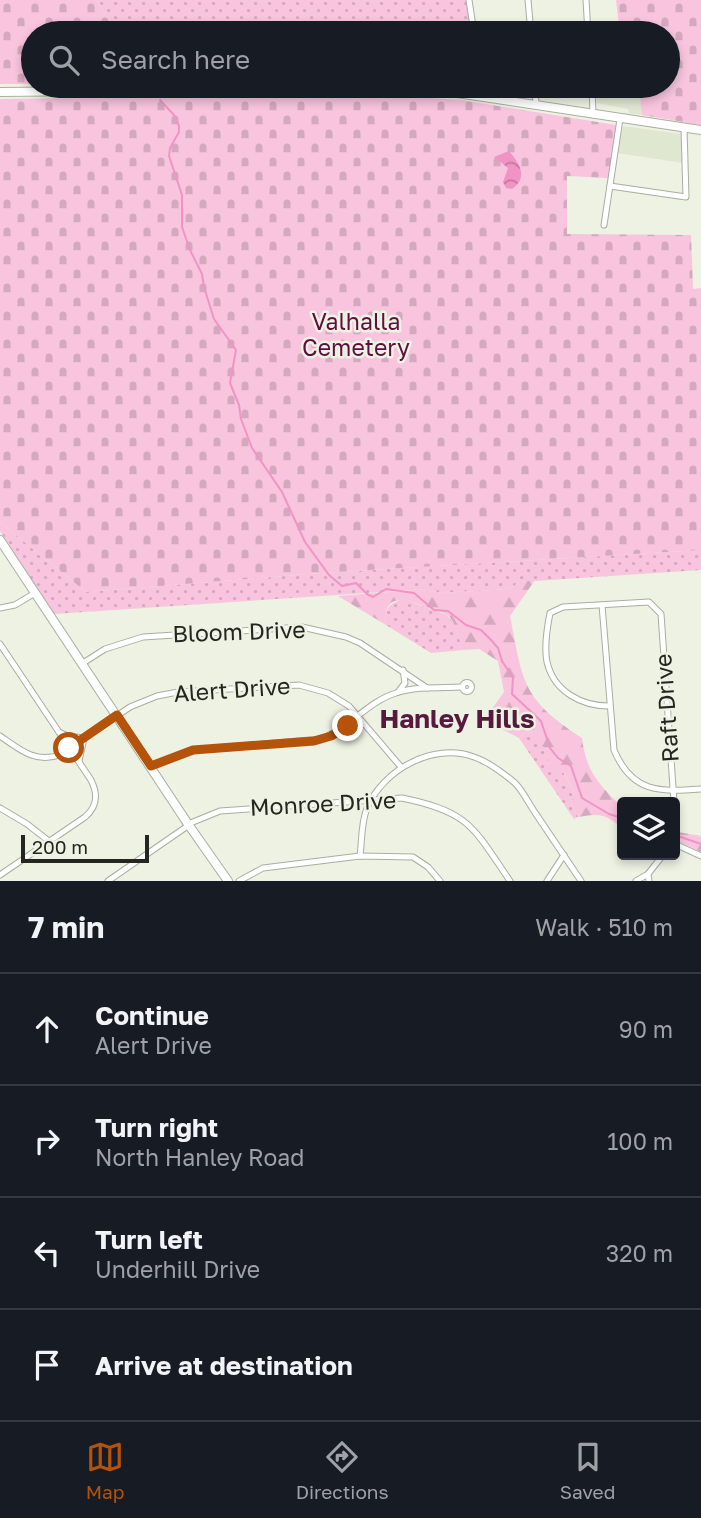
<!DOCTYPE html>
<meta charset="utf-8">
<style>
:root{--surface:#171b24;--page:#242831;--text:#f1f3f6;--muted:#9ea1a6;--line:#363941;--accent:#b45309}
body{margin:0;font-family:"Golos Text",sans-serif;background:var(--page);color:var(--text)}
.controls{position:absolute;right:21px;bottom:21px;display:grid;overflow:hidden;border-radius:7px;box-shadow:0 4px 10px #0003}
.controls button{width:63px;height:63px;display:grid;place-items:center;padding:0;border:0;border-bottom:2px solid var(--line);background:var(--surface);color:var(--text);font:35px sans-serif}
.scale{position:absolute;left:21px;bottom:18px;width:128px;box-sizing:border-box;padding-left:7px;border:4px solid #252621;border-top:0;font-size:19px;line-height:24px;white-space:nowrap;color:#252621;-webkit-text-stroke:5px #edf2e3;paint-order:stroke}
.stop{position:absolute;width:21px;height:21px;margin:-16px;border:5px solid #b45309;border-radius:50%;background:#fff}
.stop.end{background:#b45309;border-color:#fff;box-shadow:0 2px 7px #0008}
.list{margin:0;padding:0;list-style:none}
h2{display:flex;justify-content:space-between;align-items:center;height:91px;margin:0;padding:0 28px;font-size:30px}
h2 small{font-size:23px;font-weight:400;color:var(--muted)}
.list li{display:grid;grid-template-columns:46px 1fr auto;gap:21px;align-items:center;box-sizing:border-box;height:112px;padding:0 28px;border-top:2px solid var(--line)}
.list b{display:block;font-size:26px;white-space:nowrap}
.list p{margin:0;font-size:23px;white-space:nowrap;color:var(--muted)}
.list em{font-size:23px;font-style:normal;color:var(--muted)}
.icon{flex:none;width:38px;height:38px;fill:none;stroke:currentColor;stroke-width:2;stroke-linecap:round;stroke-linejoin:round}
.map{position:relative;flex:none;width:701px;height:881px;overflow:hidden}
.search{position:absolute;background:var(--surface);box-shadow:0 4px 10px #0003;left:21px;right:21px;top:21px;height:77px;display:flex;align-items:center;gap:18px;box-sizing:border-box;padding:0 24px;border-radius:38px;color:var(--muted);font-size:26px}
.sheet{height:539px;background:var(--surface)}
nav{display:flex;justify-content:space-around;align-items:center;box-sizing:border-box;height:98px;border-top:2px solid var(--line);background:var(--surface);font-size:19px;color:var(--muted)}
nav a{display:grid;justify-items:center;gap:4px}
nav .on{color:var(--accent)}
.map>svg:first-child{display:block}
</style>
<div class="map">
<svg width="701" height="881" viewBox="0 0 701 881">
<defs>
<pattern id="grass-dots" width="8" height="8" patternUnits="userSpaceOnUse" patternTransform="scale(1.75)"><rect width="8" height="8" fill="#f8c4de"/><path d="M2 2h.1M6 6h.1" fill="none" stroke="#d4a8be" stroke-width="1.8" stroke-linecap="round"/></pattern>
<pattern id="forest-firs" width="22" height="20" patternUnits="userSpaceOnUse" patternTransform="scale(1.75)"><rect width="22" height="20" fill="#f8c4de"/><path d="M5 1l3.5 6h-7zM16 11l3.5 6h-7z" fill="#d4a8be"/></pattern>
<pattern id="cemetery-stones" width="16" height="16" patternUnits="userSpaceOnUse" patternTransform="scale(1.75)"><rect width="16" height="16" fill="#f8c4de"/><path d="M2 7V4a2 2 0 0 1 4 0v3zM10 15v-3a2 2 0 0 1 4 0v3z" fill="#d4a8be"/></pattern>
<pattern id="water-waves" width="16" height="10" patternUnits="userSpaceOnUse" patternTransform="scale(1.75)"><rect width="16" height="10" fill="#f193c5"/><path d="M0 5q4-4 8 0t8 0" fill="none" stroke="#c378a0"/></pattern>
</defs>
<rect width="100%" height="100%" fill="#edf2e3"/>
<g fill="#e0e7d1">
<polygon points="594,86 639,88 642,115 629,113 628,109 597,103"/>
<polygon points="623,126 681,134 683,137 683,163 617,153"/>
</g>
<g fill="url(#grass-dots)">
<polygon points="98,0 466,0 472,33 115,33"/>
<polygon points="0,522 86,592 321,573 701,550 701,570 520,582 509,589 441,593 427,589 54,614 0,531"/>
<path d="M403,599L447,615L455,625L463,650L431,653L386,625C384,609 388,604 403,599Z"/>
<path d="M531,732C537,741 544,745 550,753C560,765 567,779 574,792L571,804L578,817L574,819L519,738L524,733Z"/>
</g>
<g fill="url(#forest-firs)">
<path d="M535,580L510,616C523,683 522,699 582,738C586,771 598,784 622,807V828C605,814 600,813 578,817L571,804L574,792L563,771L552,768L547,756V749L539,744L531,732L524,733L519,738L484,720L504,692L498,661L479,649L463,650C458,640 457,622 447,615C442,611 432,610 426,607C405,599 382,592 386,625L338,596L427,589L441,593L509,589L520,582Z"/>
<polygon points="678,832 701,836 701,852 676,840"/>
</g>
<g fill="url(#cemetery-stones)">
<polygon points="0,0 98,0 115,33 33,33 33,84 0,84"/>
<polygon points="616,0 701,0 701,125 642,115 639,89 626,86 668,86 668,33 620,33"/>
<polygon points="373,94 461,100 616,125 608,178 567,176 567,234 691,235 693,289 701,288 701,550 321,573 86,592 0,522 0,99"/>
</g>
<g fill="url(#water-waves)">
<polygon points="79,22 97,27 105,33 48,33 51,30"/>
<path d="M509,151C519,163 529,177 512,189L506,188L503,182L508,168L494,157Z"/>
</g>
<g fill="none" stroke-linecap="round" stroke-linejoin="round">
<g stroke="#f193c5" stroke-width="2">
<polyline points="160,100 174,115 179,126 179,132 170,148 169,156 182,195 182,227 190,250 202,274 204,287 214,319 236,350 230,383 239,405 241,419 252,448 282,492 305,542 329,575 342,586 356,583 367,594 373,597 386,589 414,593 434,610 448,611 466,625 481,630 491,640 498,648 502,661 513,678 512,694 541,721 550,748 558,758 571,766 582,798 609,814 622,818"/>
<polyline points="675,835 701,844"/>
</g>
<defs>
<g id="minor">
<polyline points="469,0 474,33"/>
<polyline points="528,0 531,33"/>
<polyline points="586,0 588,33"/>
<polyline points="484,86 486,97"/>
<polyline points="535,86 536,105"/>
<polyline points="592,86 593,115"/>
<polyline points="610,186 686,197 684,128"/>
<polyline points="604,225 620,119"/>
<path d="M602,605L614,750C632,793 659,792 701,789"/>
<polyline points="0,608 15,605 35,593"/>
<path d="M0,644L91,780C98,794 98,806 85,817L0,875"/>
<polyline points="83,663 105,649 143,637 302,627 346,637 360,643 427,688"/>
<circle cx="467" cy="687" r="4.5"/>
<polyline points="398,692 405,683 403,670"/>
<path d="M609,706C582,706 554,692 547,662C544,647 547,628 550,613L563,607L649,602L661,614L674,802"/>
<polyline points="59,732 67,736 84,738 79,761"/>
<path d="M0,736C18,748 35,764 59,755L130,707L157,696L178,692L299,685L328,693L349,706L401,767"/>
<path d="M151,766L193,750L321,739C349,728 369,701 396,693C417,686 441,688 462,687"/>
<polyline points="0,808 27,824 50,842"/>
<polyline points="675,820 675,831"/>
<path d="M188,824L220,811L402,798C470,812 473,827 510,881"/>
<polyline points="675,844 701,856"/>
<path d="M360,856C362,840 361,823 367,808C383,770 433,742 474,757C489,762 502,772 515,783C523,791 529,804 536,814C551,836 566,859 581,881"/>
<polyline points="108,881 189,825"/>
<polyline points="239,881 263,868 360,856 413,857 428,867 440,881"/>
<polyline points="547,881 564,855"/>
<polyline points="636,881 648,874"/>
<polyline points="649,881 648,874 663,855"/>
</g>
<g id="primary">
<polyline points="0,92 409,88 457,93 701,130"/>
<polyline points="0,540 188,824 228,881"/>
</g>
</defs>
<use href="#minor" stroke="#a9aea0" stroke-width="7"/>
<use href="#primary" stroke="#a9aea0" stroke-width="10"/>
<use href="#minor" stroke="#fff" stroke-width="5"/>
<use href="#primary" stroke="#fff" stroke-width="8"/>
</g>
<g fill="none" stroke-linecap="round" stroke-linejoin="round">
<polyline stroke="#b45309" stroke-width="9" points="69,748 117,715 151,766 193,750 314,741 331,736 348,726"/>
</g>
<g text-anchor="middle" stroke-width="5" stroke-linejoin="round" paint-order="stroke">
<g font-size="23" fill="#600d42" stroke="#edf2e3">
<text x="356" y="330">Valhalla<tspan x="356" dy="26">Cemetery</tspan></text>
</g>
<g font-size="23" fill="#252621" stroke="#edf2e3">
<text transform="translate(239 632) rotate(-2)" y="8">Bloom Drive</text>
<text transform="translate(232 690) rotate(-4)" y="8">Alert Drive</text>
<text transform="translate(667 708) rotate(-94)" y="8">Raft Drive</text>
<text transform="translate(323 804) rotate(-3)" y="8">Monroe Drive</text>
</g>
<g font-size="26" font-weight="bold" fill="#571a3e" stroke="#edf2e3">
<text x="457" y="728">Hanley Hills</text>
</g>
</g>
</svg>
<div class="controls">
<button><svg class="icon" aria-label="layers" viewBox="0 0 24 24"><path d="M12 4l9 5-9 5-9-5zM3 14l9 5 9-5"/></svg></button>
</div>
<div class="scale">200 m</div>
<div class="stop" style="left:69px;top:748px"></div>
<div class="stop end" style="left:348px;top:726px"></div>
<div class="search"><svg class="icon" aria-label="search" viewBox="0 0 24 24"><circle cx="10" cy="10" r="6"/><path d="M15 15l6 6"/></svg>Search here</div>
</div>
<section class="sheet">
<h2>7 min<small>Walk · 510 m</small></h2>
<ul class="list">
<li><svg class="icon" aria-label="ahead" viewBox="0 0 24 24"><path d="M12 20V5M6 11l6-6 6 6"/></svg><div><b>Continue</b><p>Alert Drive</p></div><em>90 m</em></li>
<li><svg class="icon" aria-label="right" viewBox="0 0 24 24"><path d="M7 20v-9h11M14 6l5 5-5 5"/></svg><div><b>Turn right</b><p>North Hanley Road</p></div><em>100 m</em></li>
<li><svg class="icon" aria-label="left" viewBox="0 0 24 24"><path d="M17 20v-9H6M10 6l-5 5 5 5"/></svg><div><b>Turn left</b><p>Underhill Drive</p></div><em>320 m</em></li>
<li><svg class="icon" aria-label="arrive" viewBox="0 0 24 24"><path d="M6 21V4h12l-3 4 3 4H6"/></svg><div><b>Arrive at destination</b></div></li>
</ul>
</section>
<nav>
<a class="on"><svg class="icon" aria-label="map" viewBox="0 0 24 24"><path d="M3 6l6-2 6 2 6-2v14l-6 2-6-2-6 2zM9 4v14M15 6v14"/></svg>Map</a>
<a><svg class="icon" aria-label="directions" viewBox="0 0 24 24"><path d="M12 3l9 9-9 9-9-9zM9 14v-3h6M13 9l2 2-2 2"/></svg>Directions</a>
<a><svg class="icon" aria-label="saved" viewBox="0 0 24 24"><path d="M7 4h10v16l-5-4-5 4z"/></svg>Saved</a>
</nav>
